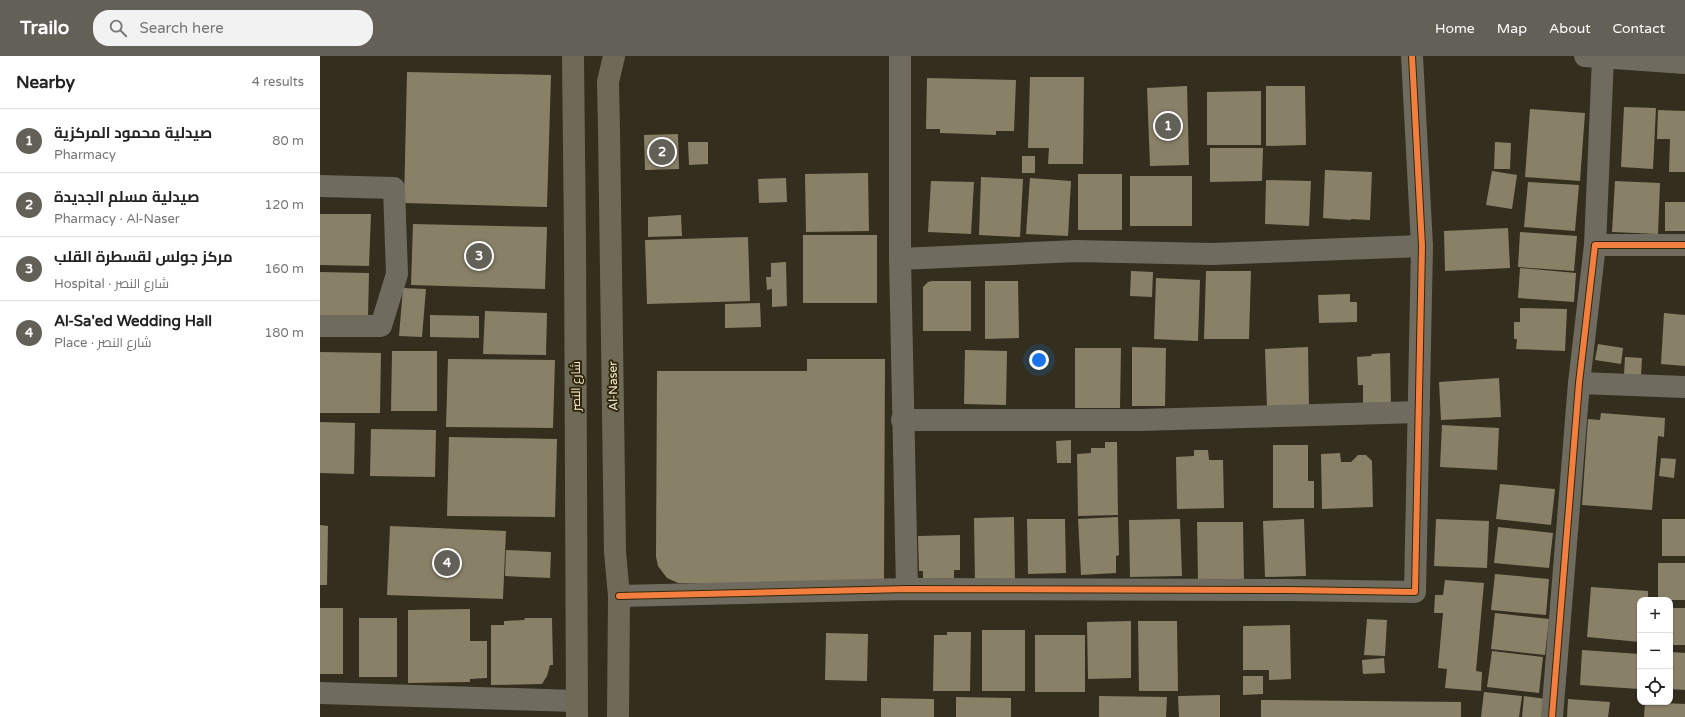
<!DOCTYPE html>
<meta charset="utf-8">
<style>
:root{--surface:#fff;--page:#f2f2f2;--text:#222;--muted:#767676;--line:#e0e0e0;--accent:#636058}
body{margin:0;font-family:"Varela Round",Cairo,sans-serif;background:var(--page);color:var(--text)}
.controls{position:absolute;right:12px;bottom:12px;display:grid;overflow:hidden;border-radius:8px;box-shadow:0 1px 3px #0004}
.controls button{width:36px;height:36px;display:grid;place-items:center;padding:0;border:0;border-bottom:1px solid var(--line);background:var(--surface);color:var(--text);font:20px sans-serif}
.you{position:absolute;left:719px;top:304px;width:14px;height:14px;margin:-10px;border:3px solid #fff;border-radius:50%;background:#1a73e8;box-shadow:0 0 0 6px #1a73e833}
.badge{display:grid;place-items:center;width:26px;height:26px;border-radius:50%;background:var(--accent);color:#fff;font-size:13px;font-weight:700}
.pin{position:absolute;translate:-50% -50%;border:2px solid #fff;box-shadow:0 1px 4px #0006}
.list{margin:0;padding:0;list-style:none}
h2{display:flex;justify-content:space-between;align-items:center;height:52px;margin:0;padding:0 16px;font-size:17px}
h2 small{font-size:13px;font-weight:400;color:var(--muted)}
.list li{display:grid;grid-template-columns:26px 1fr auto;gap:12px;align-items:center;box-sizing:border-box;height:64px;padding:0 16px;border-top:1px solid var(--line)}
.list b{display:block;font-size:15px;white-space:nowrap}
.list p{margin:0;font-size:13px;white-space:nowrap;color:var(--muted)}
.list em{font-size:13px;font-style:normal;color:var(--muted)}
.icon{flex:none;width:22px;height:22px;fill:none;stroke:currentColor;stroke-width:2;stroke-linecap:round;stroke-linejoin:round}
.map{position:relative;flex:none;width:1365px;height:661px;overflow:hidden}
header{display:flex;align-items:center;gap:24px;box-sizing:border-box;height:56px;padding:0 20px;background:var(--accent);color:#fff}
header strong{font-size:19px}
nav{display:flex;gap:22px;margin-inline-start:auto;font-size:14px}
.search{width:280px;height:36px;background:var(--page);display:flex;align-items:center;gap:10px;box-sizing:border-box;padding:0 14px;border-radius:16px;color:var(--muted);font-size:15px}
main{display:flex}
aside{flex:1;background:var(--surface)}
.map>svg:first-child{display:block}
</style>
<header>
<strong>Trailo</strong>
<div class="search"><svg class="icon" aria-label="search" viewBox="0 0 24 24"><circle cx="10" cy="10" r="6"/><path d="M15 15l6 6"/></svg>Search here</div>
<nav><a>Home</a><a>Map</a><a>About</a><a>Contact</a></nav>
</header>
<main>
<aside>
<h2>Nearby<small>4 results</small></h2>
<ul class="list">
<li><span class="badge">1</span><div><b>صيدلية محمود المركزية</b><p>Pharmacy</p></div><em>80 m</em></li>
<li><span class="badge">2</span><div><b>صيدلية مسلم الجديدة</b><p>Pharmacy · Al-Naser</p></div><em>120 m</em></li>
<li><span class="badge">3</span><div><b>مركز جولس لقسطرة القلب</b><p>Hospital · شارع النصر</p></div><em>160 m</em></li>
<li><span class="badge">4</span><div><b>Al-Sa'ed Wedding Hall</b><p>Place · شارع النصر</p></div><em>180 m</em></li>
</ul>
</aside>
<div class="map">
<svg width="1365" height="661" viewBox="0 0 1365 661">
<rect width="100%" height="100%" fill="#332e1d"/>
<g fill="#898068">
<polygon points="87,16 231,19 227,151 84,147"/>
<polygon points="710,21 764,21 763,108 728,108 729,92 708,92"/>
<polygon points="607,22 696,24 694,75 676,75 676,79 620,77 620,73 606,73"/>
<polygon points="867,30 869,109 830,110 827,32"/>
<polygon points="946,30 985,30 986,89 946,90"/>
<polygon points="941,35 941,89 887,89 887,36"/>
<polygon points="1304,51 1336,52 1333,113 1301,111"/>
<polygon points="1210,53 1265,57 1260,125 1205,121"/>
<polygon points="1338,54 1365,55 1365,116 1349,116 1350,83 1337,83"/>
<polygon points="358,78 359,113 325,114 324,79"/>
<polygon points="368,86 388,86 388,108 369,109"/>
<polygon points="1175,86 1191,87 1190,113 1174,113"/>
<polygon points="890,92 943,92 942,125 890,126"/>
<rect x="702" y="100" width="13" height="17"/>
<polygon points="1005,114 1052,116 1050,164 1031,163 1031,164 1003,162"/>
<polygon points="1172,115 1197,119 1192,153 1166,149"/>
<polygon points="548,117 549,175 486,176 485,118"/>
<rect x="758" y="118" width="44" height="56"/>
<rect x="810" y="120" width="62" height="50"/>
<polygon points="661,121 703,123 700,181 659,179"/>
<polygon points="466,122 467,146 439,147 438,123"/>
<polygon points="710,122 751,125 748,180 706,178"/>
<polygon points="946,124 991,125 989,170 945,168"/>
<polygon points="611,125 654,126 651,178 608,176"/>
<polygon points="1295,125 1340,127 1338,178 1292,176"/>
<polygon points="1208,126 1259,129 1255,175 1204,171"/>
<rect x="1345" y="146" width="20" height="29"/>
<polygon points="0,158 51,158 49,210 0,209"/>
<polygon points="361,159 362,180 328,181 328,161"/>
<polygon points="93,168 227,171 225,233 91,229"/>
<polygon points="1188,172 1190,212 1125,215 1124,175"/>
<polygon points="1200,176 1257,180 1254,215 1198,211"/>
<rect x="483" y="179" width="74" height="68"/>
<polygon points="428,181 430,245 327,248 325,184"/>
<polygon points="466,206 467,250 452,251 452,233 447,234 446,221 451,221 451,207"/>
<polygon points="1200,212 1256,217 1254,246 1198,242"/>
<polygon points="811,215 833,216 832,241 810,240"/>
<polygon points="886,215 931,215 929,283 884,283"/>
<polygon points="0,216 49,217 48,262 0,262"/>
<polygon points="836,222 880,224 878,285 834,283"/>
<polygon points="612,225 651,225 651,275 603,275 603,231 608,226"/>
<polygon points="665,225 698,225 699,282 665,283"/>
<polygon points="83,232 106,233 102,281 79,280"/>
<polygon points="1030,238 1030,246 1037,246 1037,266 999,267 998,239"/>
<polygon points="440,247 441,271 405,272 405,248"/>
<polygon points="1200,252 1247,253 1245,295 1196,293 1197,283 1194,283 1194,266 1200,266"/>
<polygon points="165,255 227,257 226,299 163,298"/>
<polygon points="1344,257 1365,259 1365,310 1341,308"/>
<polygon points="110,259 159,260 159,282 110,281"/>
<polygon points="1278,288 1303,292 1301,308 1275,304"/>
<polygon points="812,291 846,292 845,350 812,350"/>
<polygon points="988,291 989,351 947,352 945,293"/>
<polygon points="755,292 801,292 800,352 755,352"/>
<polygon points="645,294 687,295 686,349 644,348"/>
<polygon points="72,295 117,295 117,355 71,355"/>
<polygon points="0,296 61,297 60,357 0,357"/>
<polygon points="1070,297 1071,350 1043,351 1043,329 1038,329 1037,301 1051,300 1052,298"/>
<polygon points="1305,301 1322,302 1321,320 1304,319"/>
<polygon points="128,303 235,304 233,372 126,371"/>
<polygon points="487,303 565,303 564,527 358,527 347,522 338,510 336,501 337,315 487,315"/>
<polygon points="1179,322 1181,361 1121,364 1119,326"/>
<polygon points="1281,357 1345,362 1344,381 1338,380 1332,454 1262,449 1268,363 1280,364"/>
<polygon points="0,366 35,367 34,418 0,417"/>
<polygon points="1122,369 1179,372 1177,414 1120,411"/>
<polygon points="51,373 116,374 115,421 50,420"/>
<polygon points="129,381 237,383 235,461 127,460"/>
<polygon points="751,384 751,407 737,407 736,385"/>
<polygon points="785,386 797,386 798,459 758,460 757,398 771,397 771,392 785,392"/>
<polygon points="953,389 988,389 988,425 994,425 994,452 953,452"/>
<polygon points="874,394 888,394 889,404 903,404 904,452 857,453 856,401 874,400"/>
<polygon points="1020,397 1021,406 1031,406 1038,399 1046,399 1052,405 1053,451 1002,453 1001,398"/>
<polygon points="1341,402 1356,403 1354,422 1339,420"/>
<polygon points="1180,428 1235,433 1231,469 1176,463"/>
<polygon points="694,461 695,527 655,528 654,462"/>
<polygon points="798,461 799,499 796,500 796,517 761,519 758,463"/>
<polygon points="707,463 745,463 746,517 708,518"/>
<polygon points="860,463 862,520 810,521 809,464"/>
<polygon points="984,463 986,520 945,521 943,465"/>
<polygon points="1116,463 1169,465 1167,512 1114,510"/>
<rect x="1342" y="463" width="23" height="37"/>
<polygon points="877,466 923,466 924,526 878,526"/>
<polygon points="0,469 8,470 7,529 0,529"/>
<polygon points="70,470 186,475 183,543 67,539"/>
<polygon points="1178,471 1233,477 1229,512 1174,507"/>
<polygon points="640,479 640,514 634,514 634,522 603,522 603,515 599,515 598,480"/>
<polygon points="186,494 231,496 230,522 185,520"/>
<rect x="1338" y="507" width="27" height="37"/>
<polygon points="1175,518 1229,523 1226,559 1171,554"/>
<polygon points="1125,524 1164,527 1156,615 1162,616 1161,635 1125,632 1127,613 1118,612 1123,557 1114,557 1115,539 1123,539"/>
<polygon points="1271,531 1328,535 1328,544 1320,544 1320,586 1267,581"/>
<rect x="0" y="552" width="23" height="66"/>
<rect x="1350" y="552" width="15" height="37"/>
<polygon points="150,553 150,585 167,585 167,622 150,623 150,626 88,627 88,554"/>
<polygon points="1175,557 1229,563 1225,599 1171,593"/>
<rect x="39" y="562" width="38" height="59"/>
<polygon points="205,562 232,562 233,609 230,609 227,620 222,628 171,629 171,569 184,569 184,565 204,564"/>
<polygon points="1047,563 1067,564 1065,600 1044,599"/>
<polygon points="811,565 811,622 768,623 767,566"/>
<polygon points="818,565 857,565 858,635 819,635"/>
<polygon points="970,569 971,623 949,624 949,614 923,614 923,570"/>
<rect x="662" y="574" width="43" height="61"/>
<polygon points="627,576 651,576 650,635 613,635 614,579 627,579"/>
<polygon points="506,577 548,578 547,625 505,624"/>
<rect x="715" y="579" width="50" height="57"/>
<polygon points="1262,594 1320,598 1319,633 1260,629"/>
<polygon points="1172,595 1223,601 1219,637 1167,631"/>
<polygon points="1350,596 1365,597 1365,634 1350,633"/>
<polygon points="1064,602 1065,617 1043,618 1042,604"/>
<polygon points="923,620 943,620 943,638 923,639"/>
<polygon points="1164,636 1202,640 1199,661 1161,661"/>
<polygon points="900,639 900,661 859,661 858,640"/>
<polygon points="779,640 847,641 846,661 779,661"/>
<polygon points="1204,640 1226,643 1224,661 1202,661"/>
<polygon points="636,641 691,642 691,661 636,661"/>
<polygon points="561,642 614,643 614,661 561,661"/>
<polygon points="1248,643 1290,646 1288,661 1247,661"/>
<polygon points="941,644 1141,646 1141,661 941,661"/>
<polygon points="1325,646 1365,648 1365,661 1324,661"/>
</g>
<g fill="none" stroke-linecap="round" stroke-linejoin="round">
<g stroke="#6f6b5e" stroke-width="22">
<polyline points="580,0 580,203 587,533"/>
<polyline points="1265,0 1365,7"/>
<polyline points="0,130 74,132 77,218 61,270 0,270"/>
<polyline points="1275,189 1283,2"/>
<polyline points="580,203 756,195 892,198 1102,190"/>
<polyline points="1259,327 1365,331"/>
<polyline points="582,364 820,364 1099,356"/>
<polyline points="299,540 587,533 969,534 1095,536 1102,190 1092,0"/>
<polyline points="0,637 256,645"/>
<polyline points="1232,661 1259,327 1275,189 1365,189"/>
</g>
<g stroke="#6f6a58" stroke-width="22">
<polyline points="253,0 255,186 257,661"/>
<polyline points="294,0 288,26 289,74 295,496 299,540 298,661"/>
</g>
<defs>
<g id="cycleway">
<polyline points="299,540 587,533 969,534 1095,536 1102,190 1092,0"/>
<polyline points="1232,661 1259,327 1275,189 1365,189"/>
</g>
</defs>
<use href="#cycleway" stroke="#322809" stroke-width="8"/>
<use href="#cycleway" stroke="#f27e40" stroke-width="6"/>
</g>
<g text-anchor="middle" stroke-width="4" stroke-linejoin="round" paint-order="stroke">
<g font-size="12" fill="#f6f0df" stroke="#322809">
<text transform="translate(256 330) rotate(-90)" y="4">شارع النصر</text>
<text transform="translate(293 330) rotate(-91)" y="4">Al-Naser</text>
</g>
</g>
</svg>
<div class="controls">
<button>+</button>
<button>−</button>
<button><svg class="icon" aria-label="locate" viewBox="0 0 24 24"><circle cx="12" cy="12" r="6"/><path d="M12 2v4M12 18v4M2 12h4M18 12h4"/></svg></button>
</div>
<div class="you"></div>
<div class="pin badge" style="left:848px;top:70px">1</div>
<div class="pin badge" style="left:342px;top:96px">2</div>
<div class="pin badge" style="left:159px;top:200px">3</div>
<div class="pin badge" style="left:127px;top:507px">4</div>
</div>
</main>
